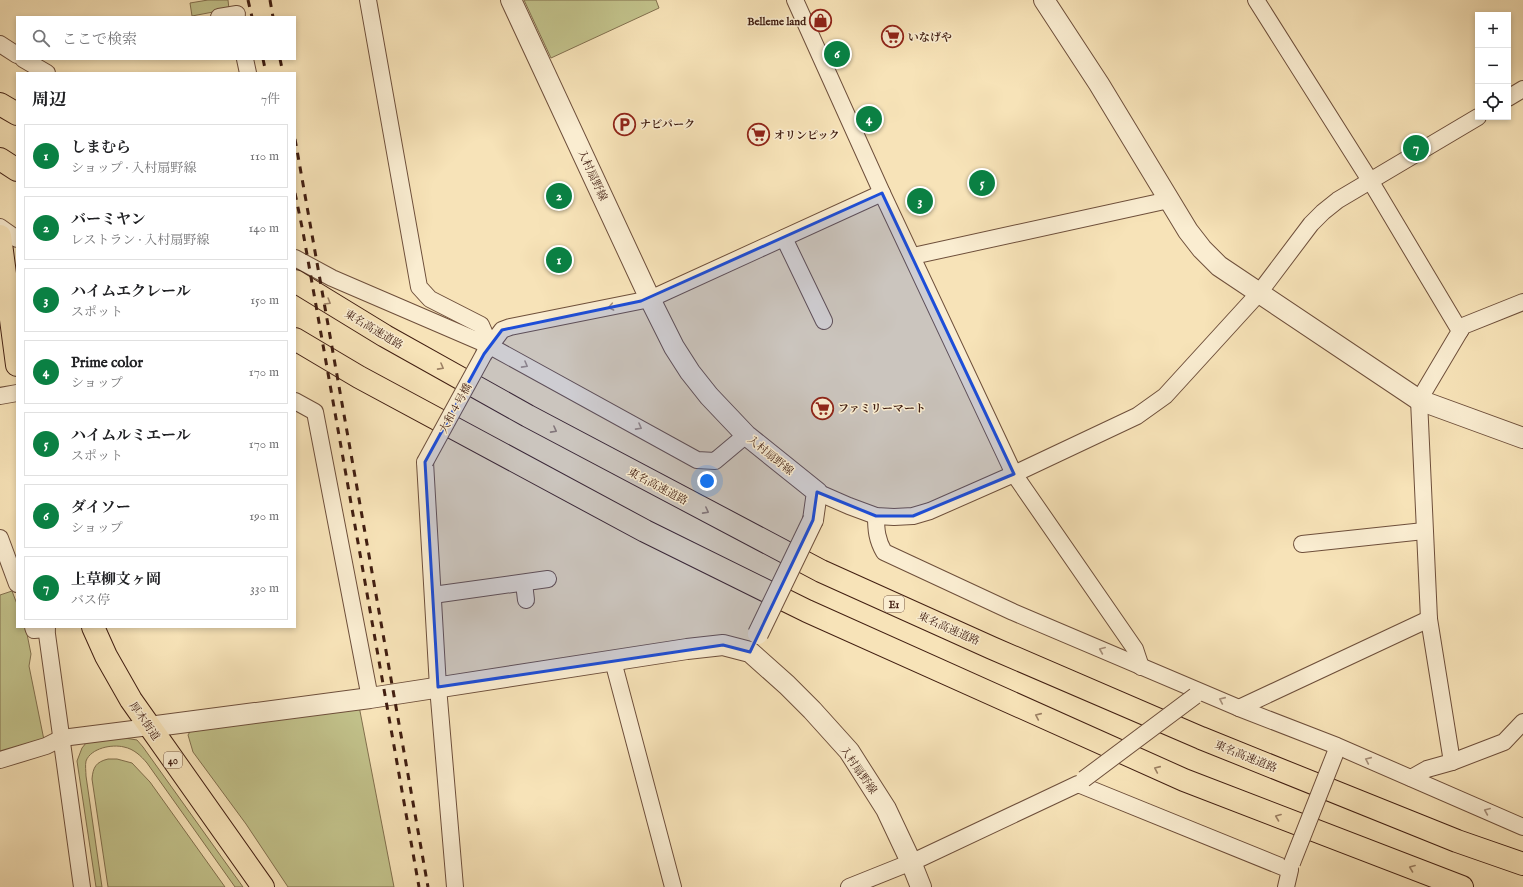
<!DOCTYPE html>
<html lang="ja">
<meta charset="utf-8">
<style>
:root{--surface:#fff;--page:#f2f2f2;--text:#202124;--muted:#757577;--line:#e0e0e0;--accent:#0b8043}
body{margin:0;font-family:"IM FELL English","Noto Serif JP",serif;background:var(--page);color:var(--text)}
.controls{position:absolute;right:12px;top:12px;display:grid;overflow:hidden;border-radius:0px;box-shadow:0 2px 6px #0003}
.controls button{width:36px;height:36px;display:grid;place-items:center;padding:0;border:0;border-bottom:1px solid var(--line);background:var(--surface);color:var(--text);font:20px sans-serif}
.you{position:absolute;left:707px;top:481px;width:14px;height:14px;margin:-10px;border:3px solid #fff;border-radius:50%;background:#1a73e8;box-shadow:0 0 0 6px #1a73e833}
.badge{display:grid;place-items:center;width:26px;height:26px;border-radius:50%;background:var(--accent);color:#fff;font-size:13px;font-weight:700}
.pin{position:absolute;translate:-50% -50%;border:2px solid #fff;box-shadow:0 1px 4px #0006}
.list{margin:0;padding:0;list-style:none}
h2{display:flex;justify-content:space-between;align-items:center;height:52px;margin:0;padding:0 16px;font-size:17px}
h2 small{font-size:13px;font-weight:400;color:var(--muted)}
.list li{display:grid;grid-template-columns:26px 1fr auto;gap:12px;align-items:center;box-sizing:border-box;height:64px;margin:0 8px 8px;padding:0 8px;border:1px solid var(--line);border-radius:0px}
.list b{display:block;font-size:15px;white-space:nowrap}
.list p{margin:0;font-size:13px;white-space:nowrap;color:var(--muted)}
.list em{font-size:13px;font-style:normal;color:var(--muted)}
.icon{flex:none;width:22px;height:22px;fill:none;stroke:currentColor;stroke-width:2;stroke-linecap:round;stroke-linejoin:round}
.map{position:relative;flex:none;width:1523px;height:887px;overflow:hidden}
.search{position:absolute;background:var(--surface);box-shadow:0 2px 6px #0003;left:16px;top:16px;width:280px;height:44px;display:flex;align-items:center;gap:10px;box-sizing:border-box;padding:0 14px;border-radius:0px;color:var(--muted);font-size:15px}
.panel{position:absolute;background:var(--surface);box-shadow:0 2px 6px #0003;left:16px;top:72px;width:280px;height:556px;border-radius:0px}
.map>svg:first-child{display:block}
</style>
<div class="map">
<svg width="1523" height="887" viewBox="0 0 1523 887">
<rect width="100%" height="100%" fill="#f7e3b8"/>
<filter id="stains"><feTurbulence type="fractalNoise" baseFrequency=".005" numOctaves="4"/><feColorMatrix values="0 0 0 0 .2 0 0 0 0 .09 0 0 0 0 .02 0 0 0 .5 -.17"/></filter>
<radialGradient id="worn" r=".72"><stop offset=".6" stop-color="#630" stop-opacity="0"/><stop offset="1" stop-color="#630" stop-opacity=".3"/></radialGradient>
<g fill="#c2c28b" stroke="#82704e">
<polygon points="208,0 228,0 229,9 192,16 190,3"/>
<polygon points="524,0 656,0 659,8 551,58"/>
<polygon points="12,591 17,604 17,627 25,627 26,629 31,654 29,666 44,740 0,755 0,595"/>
<polygon points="359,706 394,887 288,887 246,824 193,752 188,735 191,730"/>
<path d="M125,738L137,740L143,747L243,887H235L147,763C141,756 134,749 124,747C112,744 91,748 86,761C85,765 86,772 86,776L102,887H96L77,761L82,748L86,743Z"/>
<path d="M108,759H117L132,763L150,782L225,887H108L92,779C93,767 96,762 108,759Z"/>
</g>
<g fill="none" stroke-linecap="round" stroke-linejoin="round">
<defs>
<g id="minor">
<polyline points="368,0 419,287 430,299 481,325 490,346"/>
<polyline points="795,0 882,193 1014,474 1135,649 1141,667"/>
<polyline points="1256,0 1371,182 1460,331 1419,400 1429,619 1452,762"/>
<polyline points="219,17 237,14"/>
<polyline points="0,44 17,55"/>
<polyline points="23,59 47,73"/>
<polyline points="245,59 248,73"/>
<polyline points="1508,98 1523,89"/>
<polyline points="0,227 17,239"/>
<polyline points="784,238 824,321"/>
<polyline points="913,256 1169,200"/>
<polyline points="295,258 332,278 490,346 697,460 715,461 746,435"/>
<polyline points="1460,331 1463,326 1523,302"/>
<polyline points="484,354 502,330 510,327 650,299 882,193"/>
<polyline points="0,396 17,393"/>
<polyline points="295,401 315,412 370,698"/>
<polyline points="425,462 438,687 455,887"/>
<polyline points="817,492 849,506 876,516 894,517 913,516 930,511 1014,474 1137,416 1165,396 1259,293 1311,224 1323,212 1338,200 1478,117"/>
<path d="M876,516C876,530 877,540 884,552L1013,612L1239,708L1337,746L1523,827"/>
<polyline points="0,538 17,584"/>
<polyline points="1302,544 1424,531"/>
<polyline points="524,583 526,600"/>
<polyline points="433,595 548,579"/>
<polyline points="33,627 34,630 47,629"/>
<polyline points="46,627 82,887"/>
<polyline points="613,661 673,887"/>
<polyline points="1239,708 1429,619"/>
<polyline points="0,760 46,746 62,738 149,727"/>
<polyline points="1411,778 1427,769 1452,762 1504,742 1523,722"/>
<polyline points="849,887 919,859 1078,784 1290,870 1286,887"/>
</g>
<g id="tertiary">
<polyline points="511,0 650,299 674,347 690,372 709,396 746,435 817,492 813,520"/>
<polyline points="1044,0 1099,84 1188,231 1202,249 1219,266 1419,400 1523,438"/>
<polyline points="149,727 370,698 687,649 723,645 750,652 787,685 812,710 849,751 886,809 911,862 921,887"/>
</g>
<g id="primary">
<polyline points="0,236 17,365"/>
<polyline points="93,627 106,656 131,700 263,887"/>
</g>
<g id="motorway">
<polyline points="0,104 17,114"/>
<polyline points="0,159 17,170"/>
<polyline points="295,281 385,336 528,416 821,571 992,648 1201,738 1457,841 1523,864"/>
<polyline points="295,339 359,377 645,531 807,611 1184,780 1462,887"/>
</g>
</defs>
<use href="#minor" stroke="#6e4f3b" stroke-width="18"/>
<use href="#tertiary" stroke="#6e4f3b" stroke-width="22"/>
<use href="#primary" stroke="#411e11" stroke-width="24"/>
<use href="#motorway" stroke="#411e11" stroke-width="24"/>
<use href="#minor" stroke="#faedd1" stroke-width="16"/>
<use href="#tertiary" stroke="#faedd1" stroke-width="20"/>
<use href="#primary" stroke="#f7e3b8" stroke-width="22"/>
<use href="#motorway" stroke="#f7e3b8" stroke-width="22"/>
<g stroke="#411e11" stroke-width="3" stroke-dasharray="7 7" stroke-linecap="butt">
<polyline points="248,0 252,17"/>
<polyline points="270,0 273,17"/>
<polyline points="263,59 266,73"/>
<polyline points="280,59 283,73"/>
<polyline points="295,139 428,887"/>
<polyline points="295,193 303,232 419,887"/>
</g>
<defs>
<g id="minor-bridge">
<polyline points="425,462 484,354"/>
<polyline points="1084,779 1195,696"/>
<polyline points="1292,863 1335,754"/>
</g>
<polyline id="tertiary-bridge" points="758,634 813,520"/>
</defs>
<use href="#minor-bridge" stroke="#6e4f3b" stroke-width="18" stroke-linecap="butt"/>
<use href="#tertiary-bridge" stroke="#6e4f3b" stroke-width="22" stroke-linecap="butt"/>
<use href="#minor-bridge" stroke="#faedd1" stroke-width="16"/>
<use href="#tertiary-bridge" stroke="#faedd1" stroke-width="20"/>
</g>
<defs><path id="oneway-chevron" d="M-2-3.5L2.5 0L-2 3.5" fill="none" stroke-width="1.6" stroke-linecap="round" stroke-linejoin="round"/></defs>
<g stroke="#9c8064">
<use href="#oneway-chevron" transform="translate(328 302) rotate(31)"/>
<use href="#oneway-chevron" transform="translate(441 367) rotate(29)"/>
<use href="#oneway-chevron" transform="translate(554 430) rotate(28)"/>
<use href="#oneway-chevron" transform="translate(706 511) rotate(28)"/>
<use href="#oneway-chevron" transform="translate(1038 716) rotate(-156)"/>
<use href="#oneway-chevron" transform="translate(1157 769) rotate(-156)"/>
<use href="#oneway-chevron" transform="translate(1278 817) rotate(-159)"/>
<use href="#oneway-chevron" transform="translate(1412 868) rotate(-159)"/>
</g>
<g stroke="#a7907b">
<use href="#oneway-chevron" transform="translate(611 307) rotate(169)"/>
<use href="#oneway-chevron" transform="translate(525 365) rotate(29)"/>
<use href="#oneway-chevron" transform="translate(639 427) rotate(29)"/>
<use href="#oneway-chevron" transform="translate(1102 650) rotate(-157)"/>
<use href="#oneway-chevron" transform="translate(1222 700) rotate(-156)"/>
<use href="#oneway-chevron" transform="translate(1368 760) rotate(-156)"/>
<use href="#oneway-chevron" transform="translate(1487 811) rotate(-157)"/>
</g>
<path fill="#1d4ed8" fill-opacity="0.2" stroke="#1d4ed8" stroke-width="3" stroke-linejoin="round" d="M882,193L1014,474L913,516H876L817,492L813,520L750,652L723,645L438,687L425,462L484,354L502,330L641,301Z"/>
<defs>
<symbol id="shop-ring" viewBox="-11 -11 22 22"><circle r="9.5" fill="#faedd1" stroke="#8f2418" stroke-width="1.5"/><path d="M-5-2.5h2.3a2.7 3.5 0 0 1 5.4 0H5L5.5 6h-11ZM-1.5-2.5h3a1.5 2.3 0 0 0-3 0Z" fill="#8f2418"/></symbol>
<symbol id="supermarket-ring" viewBox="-11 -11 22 22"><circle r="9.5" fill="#faedd1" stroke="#8f2418" stroke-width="1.5"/><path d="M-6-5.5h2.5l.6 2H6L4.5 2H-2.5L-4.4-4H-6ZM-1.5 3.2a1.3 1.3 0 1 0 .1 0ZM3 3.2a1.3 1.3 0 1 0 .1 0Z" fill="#8f2418"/></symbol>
<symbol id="parking-ring" viewBox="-11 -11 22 22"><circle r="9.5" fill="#faedd1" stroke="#8f2418" stroke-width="1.5"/><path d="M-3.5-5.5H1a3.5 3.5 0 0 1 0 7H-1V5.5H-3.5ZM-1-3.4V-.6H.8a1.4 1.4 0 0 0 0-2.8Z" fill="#8f2418"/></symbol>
</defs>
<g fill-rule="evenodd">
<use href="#shop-ring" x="808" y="8" width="25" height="25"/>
<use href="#supermarket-ring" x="880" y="24" width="25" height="25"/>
<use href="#parking-ring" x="612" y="112" width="25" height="25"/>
<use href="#supermarket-ring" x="746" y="122" width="25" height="25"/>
<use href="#supermarket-ring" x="810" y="396" width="25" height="25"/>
</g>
<g text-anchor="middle" stroke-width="3" stroke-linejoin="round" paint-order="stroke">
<g fill="#faedd1" stroke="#785c4b" stroke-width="1">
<rect x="884" y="596" width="20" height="16" rx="3"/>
<rect x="164" y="752" width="18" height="16" rx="3"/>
</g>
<g font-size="10" font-weight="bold" fill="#411e11">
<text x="894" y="608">E1</text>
<text x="173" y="764">40</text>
</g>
<g font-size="11" font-weight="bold" fill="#411e11" stroke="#faedd1" text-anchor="start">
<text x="806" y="25" text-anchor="end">Belleme land</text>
<text x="908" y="41">いなげや</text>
<text x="640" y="128">ナビパーク</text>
<text x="774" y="139">オリンピック</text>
<text x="838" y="412">ファミリーマート</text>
</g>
<g font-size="11" fill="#411e11" stroke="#faedd1">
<text transform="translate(593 175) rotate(65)" y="4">入村扇野線</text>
<text transform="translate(374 329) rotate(31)" y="4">東名高速道路</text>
<text transform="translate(455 408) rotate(-61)" y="4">大和４号橋</text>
<text transform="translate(771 455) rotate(39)" y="4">入村扇野線</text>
<text transform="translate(658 486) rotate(28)" y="4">東名高速道路</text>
<text transform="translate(949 628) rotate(24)" y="4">東名高速道路</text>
<text transform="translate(145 721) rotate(55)" y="4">厚木街道</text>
<text transform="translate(1246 756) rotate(22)" y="4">東名高速道路</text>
<text transform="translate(859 770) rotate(55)" y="4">入村扇野線</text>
</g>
</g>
<rect width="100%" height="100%" filter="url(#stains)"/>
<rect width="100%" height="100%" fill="url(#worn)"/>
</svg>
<div class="controls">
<button>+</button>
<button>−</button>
<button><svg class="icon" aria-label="locate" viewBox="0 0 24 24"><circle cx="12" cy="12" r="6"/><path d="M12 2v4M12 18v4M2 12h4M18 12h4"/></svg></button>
</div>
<div class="you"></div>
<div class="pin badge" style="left:559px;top:260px">1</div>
<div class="pin badge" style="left:559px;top:196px">2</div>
<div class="pin badge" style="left:920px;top:201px">3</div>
<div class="pin badge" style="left:869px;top:119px">4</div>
<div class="pin badge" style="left:982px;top:183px">5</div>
<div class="pin badge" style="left:837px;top:54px">6</div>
<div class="pin badge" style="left:1416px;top:148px">7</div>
<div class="search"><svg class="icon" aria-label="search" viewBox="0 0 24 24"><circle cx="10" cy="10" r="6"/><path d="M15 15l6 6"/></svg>ここで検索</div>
<section class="panel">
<h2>周辺<small>7件</small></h2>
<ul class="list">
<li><span class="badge">1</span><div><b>しまむら</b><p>ショップ · 入村扇野線</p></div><em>110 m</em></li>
<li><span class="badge">2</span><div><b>バーミヤン</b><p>レストラン · 入村扇野線</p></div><em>140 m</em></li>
<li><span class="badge">3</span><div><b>ハイムエクレール</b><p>スポット</p></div><em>150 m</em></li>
<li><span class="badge">4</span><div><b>Prime color</b><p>ショップ</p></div><em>170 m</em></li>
<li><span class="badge">5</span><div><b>ハイムルミエール</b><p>スポット</p></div><em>170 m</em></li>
<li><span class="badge">6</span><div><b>ダイソー</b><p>ショップ</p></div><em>190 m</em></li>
<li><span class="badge">7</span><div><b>上草柳文ヶ岡</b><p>バス停</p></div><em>330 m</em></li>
</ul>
</section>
</div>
